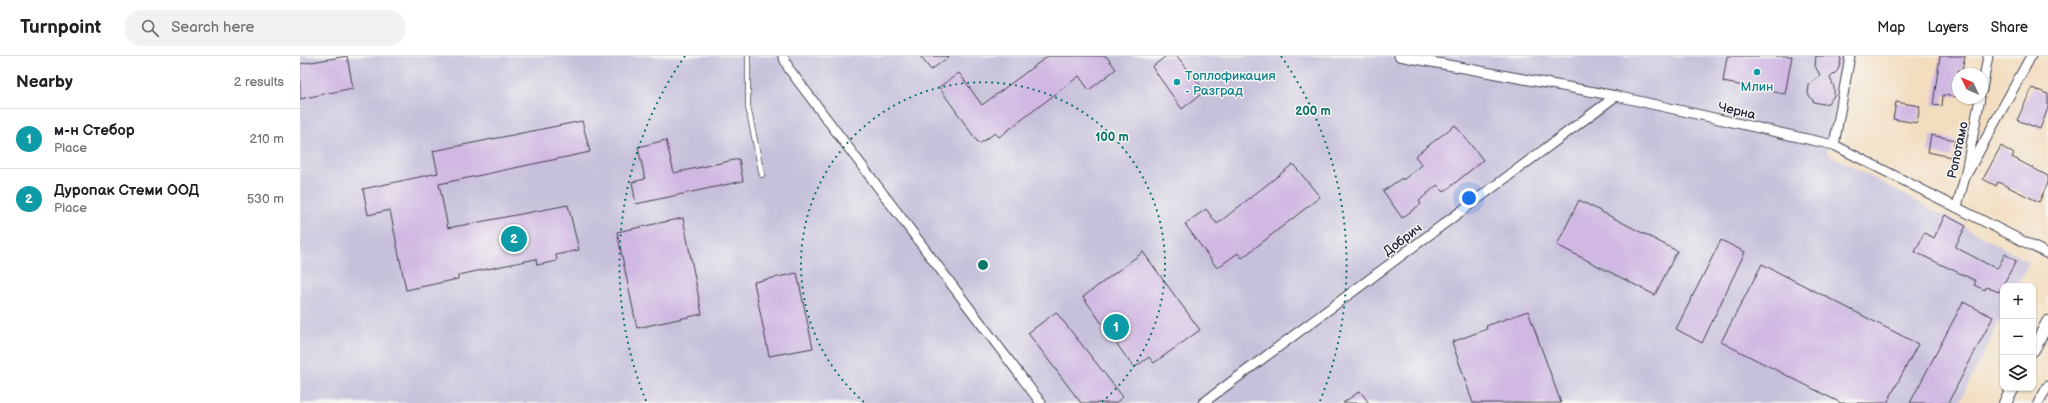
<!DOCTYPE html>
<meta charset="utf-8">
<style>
:root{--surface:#fff;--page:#f2f2f2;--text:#202124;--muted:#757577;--line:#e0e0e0;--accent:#d93025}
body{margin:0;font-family:"Balsamiq Sans",sans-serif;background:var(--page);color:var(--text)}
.controls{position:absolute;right:12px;bottom:12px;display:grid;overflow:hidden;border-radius:8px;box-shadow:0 1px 3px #0004}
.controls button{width:36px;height:36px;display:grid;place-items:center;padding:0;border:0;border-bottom:1px solid var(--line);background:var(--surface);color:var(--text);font:20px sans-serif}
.compass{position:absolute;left:1652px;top:12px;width:36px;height:36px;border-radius:50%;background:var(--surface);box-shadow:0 1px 3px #0004;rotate:314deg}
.you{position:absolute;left:1169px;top:142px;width:14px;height:14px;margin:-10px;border:3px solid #fff;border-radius:50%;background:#1a73e8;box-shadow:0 0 0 6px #1a73e833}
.badge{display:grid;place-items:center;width:26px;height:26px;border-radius:50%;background:var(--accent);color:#fff;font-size:13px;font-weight:700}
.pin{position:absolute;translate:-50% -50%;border:2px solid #fff;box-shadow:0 1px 4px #0006}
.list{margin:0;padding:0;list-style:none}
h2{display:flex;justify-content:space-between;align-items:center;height:52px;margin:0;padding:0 16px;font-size:17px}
h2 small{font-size:13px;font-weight:400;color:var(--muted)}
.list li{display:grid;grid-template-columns:26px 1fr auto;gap:12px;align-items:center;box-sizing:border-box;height:60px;padding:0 16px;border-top:1px solid var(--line)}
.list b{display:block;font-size:15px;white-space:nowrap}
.list p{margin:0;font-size:13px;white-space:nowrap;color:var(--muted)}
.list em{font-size:13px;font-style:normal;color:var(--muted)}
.icon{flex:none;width:22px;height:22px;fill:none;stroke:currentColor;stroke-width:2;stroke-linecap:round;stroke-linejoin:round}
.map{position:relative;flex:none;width:1748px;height:347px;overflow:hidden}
header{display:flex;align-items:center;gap:24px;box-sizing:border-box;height:56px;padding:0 20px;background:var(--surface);border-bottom:1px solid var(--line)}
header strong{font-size:19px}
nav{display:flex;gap:22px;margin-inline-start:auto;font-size:14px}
.search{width:280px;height:36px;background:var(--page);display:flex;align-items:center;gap:10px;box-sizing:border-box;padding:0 14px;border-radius:16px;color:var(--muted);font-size:15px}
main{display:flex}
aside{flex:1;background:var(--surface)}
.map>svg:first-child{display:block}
</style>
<header>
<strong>Turnpoint</strong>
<div class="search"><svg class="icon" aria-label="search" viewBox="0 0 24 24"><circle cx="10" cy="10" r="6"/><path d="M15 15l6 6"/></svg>Search here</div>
<nav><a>Map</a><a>Layers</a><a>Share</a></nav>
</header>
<main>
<aside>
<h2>Nearby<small>2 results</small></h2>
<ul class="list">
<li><span class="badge" style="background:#0f9aa8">1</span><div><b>м-н Стебор</b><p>Place</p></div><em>210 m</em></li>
<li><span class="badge" style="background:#0f9aa8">2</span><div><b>Дуропак Стеми ООД</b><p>Place</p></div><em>530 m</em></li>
</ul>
</aside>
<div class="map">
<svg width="1748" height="347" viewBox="0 0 1748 347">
<rect width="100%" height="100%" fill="#f6f6f2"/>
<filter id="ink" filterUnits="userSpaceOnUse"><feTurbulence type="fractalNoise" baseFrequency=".025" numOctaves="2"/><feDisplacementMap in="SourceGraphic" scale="8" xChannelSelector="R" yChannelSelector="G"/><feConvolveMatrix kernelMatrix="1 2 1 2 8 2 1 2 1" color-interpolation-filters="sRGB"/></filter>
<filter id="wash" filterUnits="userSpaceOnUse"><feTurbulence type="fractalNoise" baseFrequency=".012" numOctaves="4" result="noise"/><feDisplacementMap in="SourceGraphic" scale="16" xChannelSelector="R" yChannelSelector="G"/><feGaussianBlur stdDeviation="0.9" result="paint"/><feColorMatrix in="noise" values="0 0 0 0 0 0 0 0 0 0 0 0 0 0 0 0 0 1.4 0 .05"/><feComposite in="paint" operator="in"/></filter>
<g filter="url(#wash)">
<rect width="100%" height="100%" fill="#f3ddbf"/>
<polygon fill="#c6c0da" points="0,0 1544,0 1527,97 1729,206 1717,230 1703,230 1703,259 1659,347 0,347"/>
<g id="blocks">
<g fill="#d0b8e2">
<polygon points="47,0 53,32 0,43 0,8"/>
<polygon points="620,0 650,0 631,14"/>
<polygon points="748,0 806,0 816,13 789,34 779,20 699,81 695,77 679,88 639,31 659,17 682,49"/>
<polygon points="866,0 877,0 905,35 882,53 852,11"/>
<polygon points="1427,0 1492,0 1485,38 1423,26"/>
<polygon points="1516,0 1540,0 1541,4 1538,14 1530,22 1534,31 1534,40 1528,47 1523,48 1514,46 1508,38 1509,29 1520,19 1515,10"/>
<polygon points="1640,0 1665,0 1662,15 1658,14 1658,41 1643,39 1642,50 1633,49"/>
<polygon points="1732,32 1748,38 1748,52 1740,73 1717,64"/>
<polygon points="1596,46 1620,50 1617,67 1593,63"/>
<polygon points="282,65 290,96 139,128 148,172 268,149 279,194 256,199 257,205 237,209 236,203 158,219 158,223 106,234 90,154 68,159 63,133 138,117 133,95"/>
<polygon points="1155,69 1183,104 1144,136 1137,129 1119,145 1121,148 1102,162 1083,135 1102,122 1103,124 1122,109 1115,100"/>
<polygon points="1631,79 1655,84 1651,101 1628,96"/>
<polygon points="366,84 374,117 439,103 443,125 336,148 332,126 345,123 338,91"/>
<polygon points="1701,90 1714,98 1712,101 1748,120 1748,127 1739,146 1698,126 1696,130 1683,123"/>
<polygon points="993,108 1020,141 942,202 938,197 917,212 885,168 906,153 917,168"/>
<polygon points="1279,144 1377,195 1355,239 1257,189"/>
<polygon points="1645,159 1666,170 1655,191 1697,213 1705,198 1716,205 1699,236 1686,231 1685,234 1674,229 1676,225 1615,196 1624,177 1634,182"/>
<polygon points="383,162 402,258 337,272 317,176"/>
<polygon points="1421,184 1445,196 1402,287 1376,273"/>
<polygon points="843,196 900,274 854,307 849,301 834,312 783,241"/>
<polygon points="1462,208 1618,288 1587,347 1541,347 1421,286"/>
<polygon points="497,217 513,292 469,300 454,226"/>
<polygon points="1663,246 1693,261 1648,347 1610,347"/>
<polygon points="1228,255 1261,347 1173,347 1152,286 1187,273 1186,270"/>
<polygon points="756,256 823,341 815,347 781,347 728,277"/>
<polygon points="1060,335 1069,347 1043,347"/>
</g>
</g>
</g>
<g filter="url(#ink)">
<use href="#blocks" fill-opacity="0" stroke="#413e4f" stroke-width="1"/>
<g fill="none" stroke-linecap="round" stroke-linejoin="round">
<defs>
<polyline id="service" points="448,0 448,51 462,119"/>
<g id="minor">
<polyline points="483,0 489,13 741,347"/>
<polyline points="1099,0 1316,40 1534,89 1748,198"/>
<polyline points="1682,34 1688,0"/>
<polyline points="1534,89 1550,0"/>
<polyline points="1665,121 1731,0"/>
<polyline points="1657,150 1665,121 1680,42"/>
<polyline points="903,347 1316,40"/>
<polyline points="1738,347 1748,330"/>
</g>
<g id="tertiary">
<polyline points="1733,294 1748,266"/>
<polyline points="1705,347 1713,332"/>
</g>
</defs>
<use href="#service" stroke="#413e4f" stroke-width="6"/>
<use href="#minor" stroke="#413e4f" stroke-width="11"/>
<use href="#tertiary" stroke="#413e4f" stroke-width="14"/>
<use href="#service" stroke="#fff" stroke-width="4.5"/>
<use href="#minor" stroke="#fff" stroke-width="9"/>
<use href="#tertiary" stroke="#fff" stroke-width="12"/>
</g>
</g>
<g fill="none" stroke="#0f766e" stroke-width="2" stroke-dasharray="2 4">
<path d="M564 346A182 182 0 1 1 802 346"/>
<path d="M346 345A364 364 0 0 1 385 0M981 0A364 364 0 0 1 1020 345"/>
</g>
<g fill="#0f9aa8" stroke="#f6f6f2" stroke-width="1.5">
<circle cx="1457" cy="16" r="4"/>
<circle cx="877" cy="26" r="4"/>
</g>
<g text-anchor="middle" stroke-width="3" stroke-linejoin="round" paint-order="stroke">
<g font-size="13" fill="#0d838f" stroke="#f6f6f2" text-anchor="start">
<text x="885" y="24">Топлофикация<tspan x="885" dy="15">- Разград</tspan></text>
<text x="1457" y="35" text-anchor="middle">Млин</text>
</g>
<g font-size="13" fill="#22223b" stroke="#f6f6f2">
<text transform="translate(1437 54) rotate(13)" y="5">Черна</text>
<text transform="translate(1657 94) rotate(-78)" y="5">Ропотамо</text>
<text transform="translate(1102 183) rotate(-37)" y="5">Добрич</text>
</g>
</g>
<circle cx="683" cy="209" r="6" fill="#0f766e" stroke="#f6f6f2" stroke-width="2"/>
<g font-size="12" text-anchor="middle" font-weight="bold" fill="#0f766e" stroke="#f6f6f2" stroke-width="3" stroke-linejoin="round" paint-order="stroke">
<text x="1013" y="59">200 m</text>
<text x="812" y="85">100 m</text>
</g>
</svg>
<div class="controls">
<button>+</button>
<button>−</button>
<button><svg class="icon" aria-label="layers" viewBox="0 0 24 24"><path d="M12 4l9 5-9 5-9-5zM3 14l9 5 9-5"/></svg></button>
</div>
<svg class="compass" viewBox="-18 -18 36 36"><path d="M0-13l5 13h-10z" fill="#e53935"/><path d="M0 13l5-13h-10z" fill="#757577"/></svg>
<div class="you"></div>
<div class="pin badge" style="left:816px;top:271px;background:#0f9aa8">1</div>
<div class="pin badge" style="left:214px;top:183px;background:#0f9aa8">2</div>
</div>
</main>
